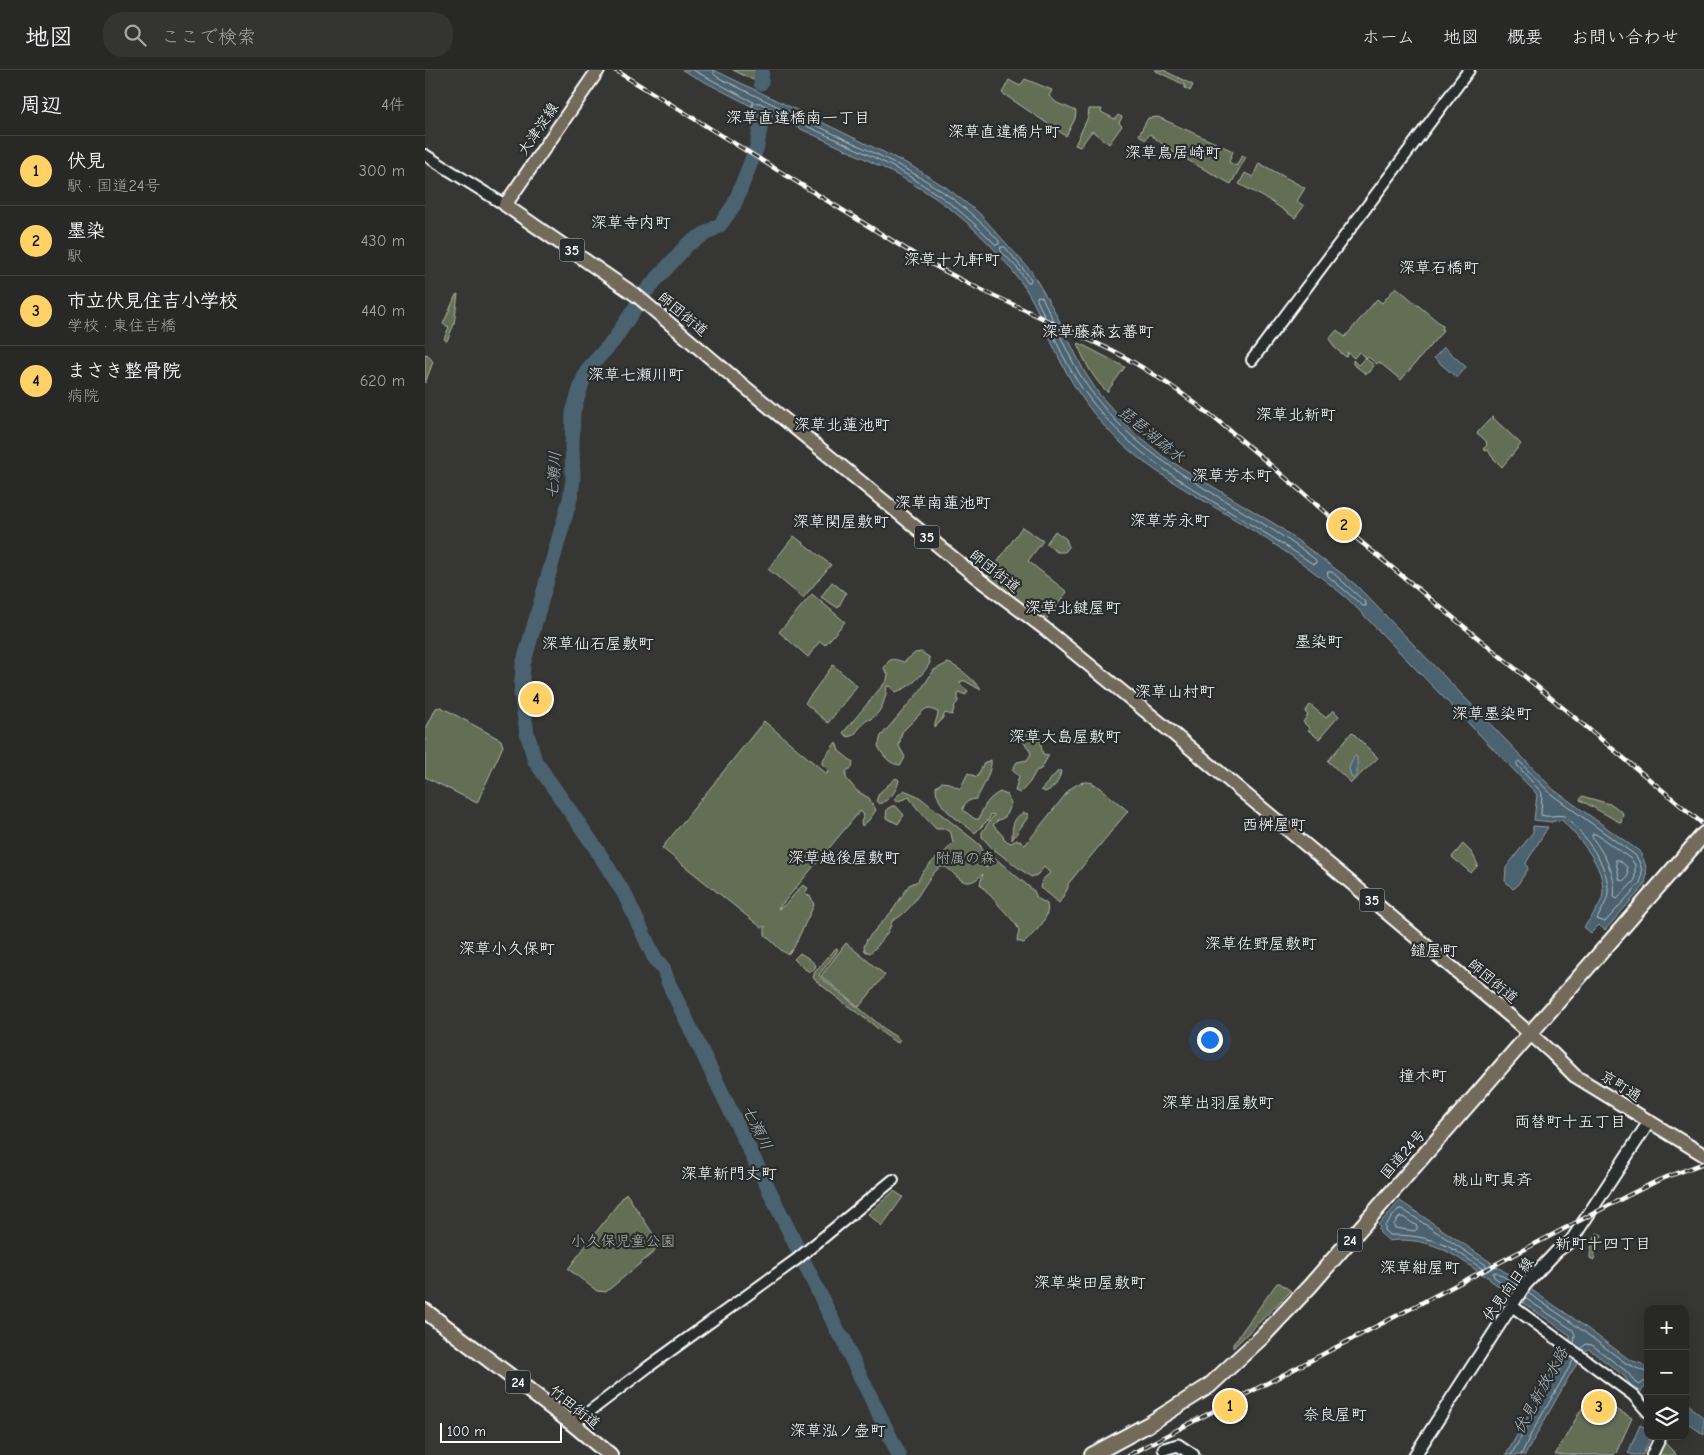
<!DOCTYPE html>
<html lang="ja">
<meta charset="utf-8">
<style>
:root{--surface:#282827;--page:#343433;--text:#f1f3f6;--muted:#a5a6a7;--line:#444;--accent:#ffd166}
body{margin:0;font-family:"Comic Neue","Klee One",sans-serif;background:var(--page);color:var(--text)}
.controls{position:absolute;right:15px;bottom:15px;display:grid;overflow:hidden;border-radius:10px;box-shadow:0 5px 20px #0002}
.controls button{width:45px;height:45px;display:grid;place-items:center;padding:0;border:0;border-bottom:1px solid var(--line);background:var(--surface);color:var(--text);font:25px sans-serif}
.scale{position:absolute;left:15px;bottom:12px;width:122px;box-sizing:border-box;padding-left:5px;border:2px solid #fff;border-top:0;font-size:14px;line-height:18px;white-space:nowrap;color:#fff;-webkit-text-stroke:4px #2a2d2e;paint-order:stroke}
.you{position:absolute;left:784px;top:969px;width:18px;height:18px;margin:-12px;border:4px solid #fff;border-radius:50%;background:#1a73e8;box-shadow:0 0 0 8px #1a73e833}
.badge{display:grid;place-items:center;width:32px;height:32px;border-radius:50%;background:var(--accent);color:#111;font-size:16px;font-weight:700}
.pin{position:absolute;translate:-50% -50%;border:2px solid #fff;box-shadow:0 1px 5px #0006}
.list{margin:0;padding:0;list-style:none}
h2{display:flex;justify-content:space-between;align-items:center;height:65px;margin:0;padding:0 20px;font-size:21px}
h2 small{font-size:16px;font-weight:400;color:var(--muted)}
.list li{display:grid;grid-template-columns:32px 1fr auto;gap:15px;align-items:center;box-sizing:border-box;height:70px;padding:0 20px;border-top:1px solid var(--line)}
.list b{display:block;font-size:19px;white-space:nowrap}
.list p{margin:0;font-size:16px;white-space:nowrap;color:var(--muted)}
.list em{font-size:16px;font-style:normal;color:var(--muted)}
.icon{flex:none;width:28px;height:28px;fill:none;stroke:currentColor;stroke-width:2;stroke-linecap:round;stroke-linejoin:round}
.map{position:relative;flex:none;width:1279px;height:1385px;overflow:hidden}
header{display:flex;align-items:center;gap:30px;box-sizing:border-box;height:70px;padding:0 25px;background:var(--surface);border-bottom:1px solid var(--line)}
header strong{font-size:24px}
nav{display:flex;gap:28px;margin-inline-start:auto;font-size:18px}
.search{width:350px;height:45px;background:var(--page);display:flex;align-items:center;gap:12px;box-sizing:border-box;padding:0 18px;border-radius:20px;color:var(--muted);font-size:19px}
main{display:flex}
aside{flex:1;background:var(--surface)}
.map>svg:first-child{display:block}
</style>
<header>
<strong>地図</strong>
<div class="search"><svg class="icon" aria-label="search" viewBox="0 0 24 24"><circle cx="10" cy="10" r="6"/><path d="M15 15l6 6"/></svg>ここで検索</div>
<nav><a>ホーム</a><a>地図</a><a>概要</a><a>お問い合わせ</a></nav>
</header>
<main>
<aside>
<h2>周辺<small>4件</small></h2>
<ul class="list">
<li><span class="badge">1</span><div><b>伏見</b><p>駅 · 国道24号</p></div><em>300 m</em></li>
<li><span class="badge">2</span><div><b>墨染</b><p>駅</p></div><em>430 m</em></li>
<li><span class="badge">3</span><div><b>市立伏見住吉小学校</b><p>学校 · 東住吉橋</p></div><em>440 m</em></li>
<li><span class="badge">4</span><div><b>まさき整骨院</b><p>病院</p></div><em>620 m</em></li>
</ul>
</aside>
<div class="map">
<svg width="1279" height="1385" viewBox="0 0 1279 1385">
<rect width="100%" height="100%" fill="#363634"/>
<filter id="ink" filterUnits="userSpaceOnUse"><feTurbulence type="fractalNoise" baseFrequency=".02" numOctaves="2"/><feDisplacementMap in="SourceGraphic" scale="10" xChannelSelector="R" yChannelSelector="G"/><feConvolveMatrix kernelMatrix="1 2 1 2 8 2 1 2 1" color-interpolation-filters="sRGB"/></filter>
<g filter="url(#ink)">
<g fill="#646e54" stroke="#b2b6aa">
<polygon points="308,0 333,0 328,10"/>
<polygon points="729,0 740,0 740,1 768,15 765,21 760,18 760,15"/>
<polygon points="600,9 627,20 624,26 632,33 651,41 650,49 641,66 577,23 584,10 595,16"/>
<polygon points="664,39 677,39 676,42 690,49 693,45 697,47 694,53 697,56 684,74 667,61 655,77 650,75 663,47"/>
<polygon points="733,47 808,81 804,92 811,96 817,85 821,87 806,114 746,81 725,64 720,70 714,65 723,48"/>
<polygon points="834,93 880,118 872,131 879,136 870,148 844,130 814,114 820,103 828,107"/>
<polygon points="971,217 1018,256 1017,262 976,310 954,292 952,294 943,287 941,289 949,295 945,302 941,304 928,294 928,290 933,295 941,287 934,282 929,288 922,282 923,285 921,287 911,279 904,269 912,260 920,267 952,229 957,233"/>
<polygon points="33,224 29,254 22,271 19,269 24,257 18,254 31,225"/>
<path d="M654,273L700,297L682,322C668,308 660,293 653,275Z"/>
<polygon points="0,284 3,285 8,292 0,313"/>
<polygon points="1067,347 1096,374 1077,397 1067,387 1063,380 1061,381 1058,379 1062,375 1061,371 1052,363"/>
<polygon points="597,457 618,471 603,491 642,522 619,552 562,507"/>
<polygon points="630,461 641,469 644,477 640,482 632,482 621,474"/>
<polygon points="369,466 406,495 378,528 343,499"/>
<polygon points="407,512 421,523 413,538 396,527"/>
<polygon points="387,524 420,552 400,575 395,571 383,587 354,562"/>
<path d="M496,582L504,587L505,593C497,606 485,618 470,622L465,616H462C461,630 455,648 440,651L429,665L423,667L418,663L462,610L463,604L459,599C465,586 468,589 479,592L490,583Z"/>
<path d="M523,593C531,595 552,612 556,620L540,611H536L535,613L543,621L541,625L533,622V632L530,635L527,645L520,643L516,651L510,657C509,652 513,648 513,642L502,638L498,641L477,662L474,676L480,687L476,695C465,695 458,686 453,676L456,666L495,621L509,600Z"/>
<polygon points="408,595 432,616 403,653 380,633"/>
<polygon points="885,635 901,648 908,640 914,646 894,669 883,660 884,658 878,652 883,645 880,642"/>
<polygon points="16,637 76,670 78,676 52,733 0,707 0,661 11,638"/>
<path d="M339,651L402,704L403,699L397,694V691L411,672L414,681L428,692L427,698L421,701V708L432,721L444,728L451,740L444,750L437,756L436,752L439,745L435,741L353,839C362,836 370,822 378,815L383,818L380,823L386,827L389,835L368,879L363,884L357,881L340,865V856L337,858L237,778Z"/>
<path d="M603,660C620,661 614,673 618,684L624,685L616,699L611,701L605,712L595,723L590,721L594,706L587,700L592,692L602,690L606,684L604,679L596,669L597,665Z"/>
<polygon points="927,662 953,688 926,713 903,691"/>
<path d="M566,690C568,698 556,722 551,729C544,730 539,732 538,740L550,749H554C558,737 563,728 575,722L582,725L586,733L580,747L572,751L568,755L578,766L579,770L586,773L592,770L596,771L600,775L645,719C652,714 658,710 668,713V715L670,714L703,741L643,814V818L634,833L624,824L615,818L617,810L625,803L619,797L612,805L606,807L568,779L557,767V762L569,745L566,744L564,749L550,763C535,750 511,739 511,717L517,712L524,713L535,719L543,703L552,707L559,693Z"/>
<path d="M633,701H636C634,712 630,718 620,722L616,720Z"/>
<path d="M471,708L474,710C472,721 465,730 454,734L451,731L454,723Z"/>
<path d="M479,720L493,726L549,770L556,776L561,798L570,788L609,821L612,828L622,834C626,849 609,863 599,873L592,871L594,860L590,853L555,814L558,804C540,820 537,810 521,797H515C497,812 490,841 467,851C466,860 453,877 445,883L440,881L439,877L442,869L468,840L484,815L493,811L497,803L510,789L517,785L528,773L526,763L520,759H511C501,748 492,740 484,727L471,732L469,729Z"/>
<polygon points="1157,726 1188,735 1198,743 1196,753 1155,730"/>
<polygon points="467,736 471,736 479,745 473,754 461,748 462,739"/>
<path d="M599,743L603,744V747L587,770C587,759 587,747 599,743Z"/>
<polygon points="1038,774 1047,783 1053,795 1046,803 1027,787"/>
<polygon points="421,873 460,905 434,937 396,906"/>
<path d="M411,878L413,879L411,883L394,905L395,907C417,925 440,942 462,961C466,964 471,966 475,970L473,973C461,968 452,957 442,950C424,937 407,924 390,910L388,907L390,902Z"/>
<polygon points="375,883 383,888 391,895 389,900 385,902 378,898 369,889"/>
<polygon points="469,1121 478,1127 457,1156 443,1144"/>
<polygon points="201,1123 236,1176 181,1222 172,1221 143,1199"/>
<path d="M1172,1163L1177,1165L1171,1177L1169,1190L1165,1188C1165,1179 1168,1172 1172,1163Z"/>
<polygon points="852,1213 855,1213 866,1221 808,1278 808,1274"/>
<polygon points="1166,1325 1207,1348 1191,1383 1189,1385 1130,1385 1164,1326"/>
<polygon points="1239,1372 1251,1384 1250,1385 1230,1385"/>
</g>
<g fill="#4c626f" stroke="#94a1a9">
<path d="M257,0H289L485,95L522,118L554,143L606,201L629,240L659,301L674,324L706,360L739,387L853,456L916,503L932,516L1129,720L1214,781C1221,792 1224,804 1219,816L1180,860L1174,855L1166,863L1159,857C1166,847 1177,835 1178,823C1179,794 1155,770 1137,750L1129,751L1127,752L1109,750L1112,725L1110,722L923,529C883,495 841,468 796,441C761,420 725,400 695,372C670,349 650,320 635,290C622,265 614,238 598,215C572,178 537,144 498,120C446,88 387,66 332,38H330Z"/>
<polygon points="1019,277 1041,297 1032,308 1009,288"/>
<polygon points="930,685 932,687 932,704 928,709 926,706 924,698"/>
<polygon points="1108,756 1123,757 1101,793 1103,799 1091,817 1088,819 1080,811 1081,798 1108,762"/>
<path d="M975,1131L1148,1248L1205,1290L1217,1294L1223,1300V1313L1215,1323L1207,1317L1199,1306L1164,1279H1162L1146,1303L1100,1385H1081L1145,1270V1265L1065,1210L1064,1208C1049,1200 1036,1188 1021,1181C1006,1172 981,1168 964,1171L954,1162L955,1160L953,1159L955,1157L953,1155Z"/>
<polygon points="1260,1329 1269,1340 1279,1348 1279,1365 1260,1351"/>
<polygon points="1215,1355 1223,1359 1223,1366 1226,1366 1218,1385 1208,1385 1203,1383"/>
</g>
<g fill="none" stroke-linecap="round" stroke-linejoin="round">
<g stroke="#b7c0c5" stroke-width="1">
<path d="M268,0L330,33H335C390,63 451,83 503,118C528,134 550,153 571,175L574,174V171C525,117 473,94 409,64C370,45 331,26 292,7L289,4V0"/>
<polygon points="576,177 580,177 606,209 605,212 602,212 594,200 576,181"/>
<path d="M613,226L617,227C634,261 647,298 671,328C728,402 819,434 891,490V493L888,494C813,442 725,405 668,333C643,303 629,265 612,230Z"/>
<polygon points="903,502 907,502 941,533 941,536 938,536 903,506"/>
<path d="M1094,691L1126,724L1210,785C1216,793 1219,803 1215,813L1180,852L1172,849C1176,841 1182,832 1183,823C1185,796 1159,765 1140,746C1132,744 1124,748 1116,745L1117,723L1092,695V693Z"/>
<path d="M1168,764H1171L1206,789L1210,795V810L1192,829L1189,827C1192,805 1179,784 1167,767Z"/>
<polygon points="1191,790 1194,790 1202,797 1203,806 1198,811 1195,810"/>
<path d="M974,1139H977L1061,1195L1062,1198L1058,1199C1046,1192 1035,1182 1022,1176C1005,1167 983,1165 965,1165L960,1160V1156Z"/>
<polygon points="975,1147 978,1147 992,1156 992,1159 990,1161 970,1158 969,1155"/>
<polyline points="1088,1220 1069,1207 1068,1203 1071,1202 1092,1215"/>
<polyline points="1103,1223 1146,1252 1202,1294 1223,1303"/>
<polyline points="1100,1228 1148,1260 1150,1265 1149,1274"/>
<polyline points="1155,1279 1161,1274 1167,1275 1202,1302 1213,1315 1223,1310"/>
<polyline points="1086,1385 1143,1285"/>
<polyline points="1096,1385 1106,1364 1149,1289"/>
</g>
<polyline stroke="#94a1a9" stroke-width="2.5" points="328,34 326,44 334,59"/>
<g stroke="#4c626f" stroke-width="15">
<polyline points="336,13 337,0"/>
<polyline points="337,46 332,77 309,135 295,155 263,174 247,192 221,221 189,270 163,299 157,313 148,342 147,377 148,410 145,429 98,595 96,623 102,663 110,691 170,777 200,825 229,887 239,900 243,912 414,1264 419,1269 423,1281 474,1385"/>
</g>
<defs>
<g id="tertiary">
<polyline points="0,85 80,135"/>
<polyline points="827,290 1044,0"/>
<polyline points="1087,1236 1208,1325 1223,1342"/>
<polyline points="148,1354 223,1297 372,1189 468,1110"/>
<polyline points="1227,1385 1236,1366"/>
</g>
<g id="secondary">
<polyline points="739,1379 753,1375 768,1385"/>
<polyline points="990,1385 1100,1215 1132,1181 1146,1171 1224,1052"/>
</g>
<polyline id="primary" points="173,0 80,135 212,226 320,317 555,510 619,558 745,661 1086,947 1127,983 1150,1006 1279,1085"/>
<g id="trunk">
<polyline points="0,1241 148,1354 185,1385"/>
<polyline points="667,1385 724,1354 784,1316 837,1267 885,1216 1279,764"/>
</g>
</defs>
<use href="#tertiary" stroke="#fff" stroke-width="14"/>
<use href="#secondary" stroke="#fff" stroke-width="15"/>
<use href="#primary" stroke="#fff" stroke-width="16"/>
<use href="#trunk" stroke="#fff" stroke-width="18"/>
<use href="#tertiary" stroke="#2a2d2e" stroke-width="10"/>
<use href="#secondary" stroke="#2a2d2e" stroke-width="11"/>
<use href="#primary" stroke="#726b5a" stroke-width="12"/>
<use href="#trunk" stroke="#726b5a" stroke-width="14"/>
<defs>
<g id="rail">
<path d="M190,0L497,189L546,215L686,280C774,325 844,396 919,458C1039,557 1160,655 1279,755"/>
<polyline points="704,1385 1202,1126 1234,1110 1279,1093"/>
</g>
</defs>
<use href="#rail" stroke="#fff" stroke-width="4.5"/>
<use href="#rail" stroke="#2a2d2e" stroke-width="2.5" stroke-dasharray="8" stroke-linecap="butt"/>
</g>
</g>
<g text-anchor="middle" stroke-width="4.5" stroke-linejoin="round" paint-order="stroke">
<g fill="#2a2d2e" stroke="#bfc0c0" stroke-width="1">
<rect x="134.5" y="168.5" width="25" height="23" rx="4"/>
<rect x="489.5" y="455.5" width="25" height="23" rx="4"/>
<rect x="934.5" y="818.5" width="25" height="23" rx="4"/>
<rect x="912.5" y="1158.5" width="25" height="23" rx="4"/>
<rect x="80.5" y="1300.5" width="25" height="23" rx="4"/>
</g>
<g font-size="14" font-weight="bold" fill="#fff">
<text x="147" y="185">35</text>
<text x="502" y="472">35</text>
<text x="947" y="835">35</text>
<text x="925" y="1175">24</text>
<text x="93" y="1317">24</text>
</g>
<g font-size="15" fill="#fff" stroke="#2a2d2e">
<text transform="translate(113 59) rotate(-56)" y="5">大津淀線</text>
<text transform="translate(258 244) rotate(40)" y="5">師団街道</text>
<text transform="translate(570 501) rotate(38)" y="5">師団街道</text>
<text transform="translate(1068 911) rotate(40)" y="5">師団街道</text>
<text transform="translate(1196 1016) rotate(32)" y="5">京町通</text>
<text transform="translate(978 1084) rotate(-49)" y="5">国道24号</text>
<text transform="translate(1083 1219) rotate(-54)" y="5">伏見向日線</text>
<text transform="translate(150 1337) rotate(39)" y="5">竹田街道</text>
</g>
<g font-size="15" fill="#b2b6aa" stroke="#2a2d2e">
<text x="540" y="793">附属の森</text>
<text x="198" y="1176">小久保児童公園</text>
</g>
<g font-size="16" fill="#fff" stroke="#2a2d2e">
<text x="373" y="53">深草直違橋南一丁目</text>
<text x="579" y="67">深草直違橋片町</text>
<text x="748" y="88">深草鳥居崎町</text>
<text x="206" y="158">深草寺内町</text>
<text x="527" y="195">深草十九軒町</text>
<text x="1014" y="203">深草石橋町</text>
<text x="673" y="267">深草藤森玄蕃町</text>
<text x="211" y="310">深草七瀬川町</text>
<text x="871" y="350">深草北新町</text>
<text x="417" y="360">深草北蓮池町</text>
<text x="807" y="411">深草芳本町</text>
<text x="518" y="438">深草南蓮池町</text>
<text x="745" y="456">深草芳永町</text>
<text x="416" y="457">深草関屋敷町</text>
<text x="648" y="543">深草北鍵屋町</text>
<text x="894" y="577">墨染町</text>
<text x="173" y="579">深草仙石屋敷町</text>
<text x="750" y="627">深草山村町</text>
<text x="1067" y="649">深草墨染町</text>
<text x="640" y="672">深草大島屋敷町</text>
<text x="849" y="760">西桝屋町</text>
<text x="419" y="793">深草越後屋敷町</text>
<text x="836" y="879">深草佐野屋敷町</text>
<text x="82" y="884">深草小久保町</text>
<text x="1009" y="886">鑓屋町</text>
<text x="998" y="1011">撞木町</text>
<text x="793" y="1038">深草出羽屋敷町</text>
<text x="1145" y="1057">両替町十五丁目</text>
<text x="304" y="1109">深草新門丈町</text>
<text x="1067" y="1115">桃山町真斉</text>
<text x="1178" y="1179">新町十四丁目</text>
<text x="995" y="1203">深草紺屋町</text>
<text x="665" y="1218">深草柴田屋敷町</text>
<text x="910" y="1350">奈良屋町</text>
<text x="413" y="1366">深草泓ノ壺町</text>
</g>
<g font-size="16" font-style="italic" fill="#aeb8be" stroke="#2a2d2e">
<text transform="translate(727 364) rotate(39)" y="6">琵琶湖疏水</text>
<text transform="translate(128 405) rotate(-86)" y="6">七瀬川</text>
<text transform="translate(333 1057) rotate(64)" y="6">七瀬川</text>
<text transform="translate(1115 1320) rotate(-61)" y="6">伏見新放水路</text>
</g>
</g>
</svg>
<div class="controls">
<button>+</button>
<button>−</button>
<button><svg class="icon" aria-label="layers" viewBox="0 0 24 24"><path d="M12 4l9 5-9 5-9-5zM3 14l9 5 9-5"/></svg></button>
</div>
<div class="scale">100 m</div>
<div class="you"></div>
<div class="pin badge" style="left:805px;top:1336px">1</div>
<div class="pin badge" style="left:919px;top:455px">2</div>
<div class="pin badge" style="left:1174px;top:1337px">3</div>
<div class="pin badge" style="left:111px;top:629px">4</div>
</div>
</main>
